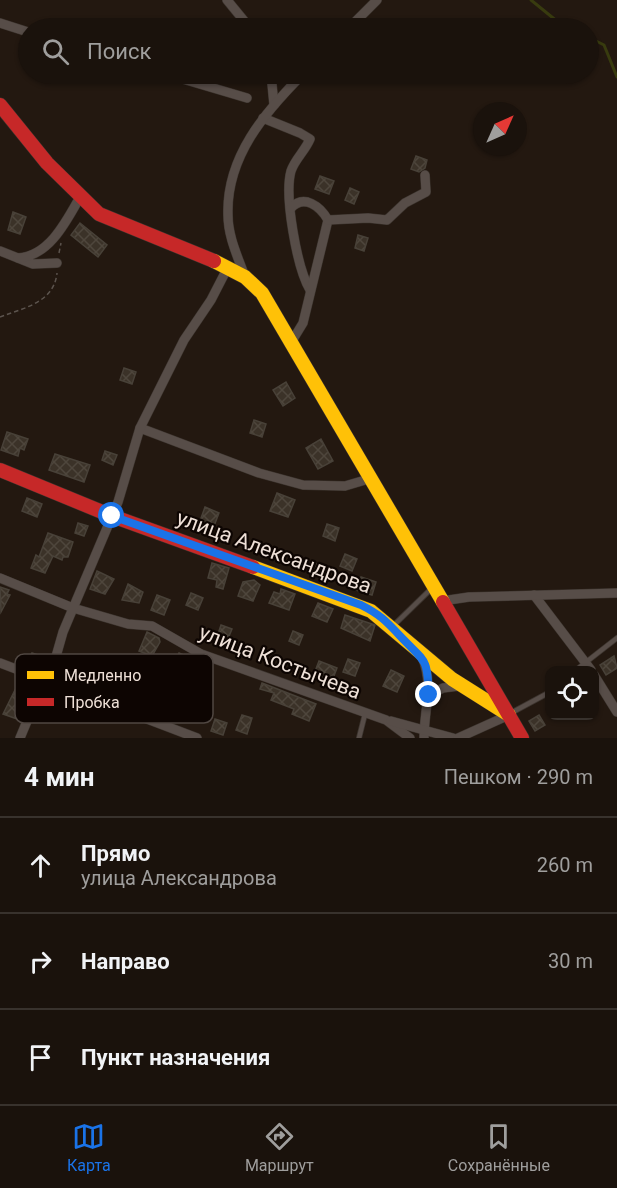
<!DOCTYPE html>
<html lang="ru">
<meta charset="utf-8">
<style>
:root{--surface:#1a120c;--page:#27201a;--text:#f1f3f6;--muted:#9f9e9d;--line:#38322d;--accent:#1a73e8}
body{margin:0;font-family:Roboto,sans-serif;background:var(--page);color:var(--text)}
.controls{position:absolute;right:18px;bottom:18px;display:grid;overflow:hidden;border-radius:12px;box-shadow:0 2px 4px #0004}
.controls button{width:54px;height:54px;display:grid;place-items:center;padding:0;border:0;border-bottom:2px solid var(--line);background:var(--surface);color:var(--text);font:30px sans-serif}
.compass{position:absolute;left:473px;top:102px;width:54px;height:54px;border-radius:50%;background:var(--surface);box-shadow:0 2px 4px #0004;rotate:45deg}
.stop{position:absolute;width:18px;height:18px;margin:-14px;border:4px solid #1a73e8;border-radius:50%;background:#fff}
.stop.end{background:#1a73e8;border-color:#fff;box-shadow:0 2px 6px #0008}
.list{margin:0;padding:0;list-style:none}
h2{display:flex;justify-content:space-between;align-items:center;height:78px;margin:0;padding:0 24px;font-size:26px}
h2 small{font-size:20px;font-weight:400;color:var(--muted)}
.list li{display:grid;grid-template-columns:39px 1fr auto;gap:18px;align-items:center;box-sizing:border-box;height:96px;padding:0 24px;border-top:2px solid var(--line)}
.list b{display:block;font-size:22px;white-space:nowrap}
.list p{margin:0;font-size:20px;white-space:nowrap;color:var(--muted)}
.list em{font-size:20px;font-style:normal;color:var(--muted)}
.icon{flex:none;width:33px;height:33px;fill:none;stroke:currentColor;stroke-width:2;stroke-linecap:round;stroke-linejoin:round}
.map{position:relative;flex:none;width:617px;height:738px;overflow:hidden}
.search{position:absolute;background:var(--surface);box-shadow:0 2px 4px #0004;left:18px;right:18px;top:18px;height:66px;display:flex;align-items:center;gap:15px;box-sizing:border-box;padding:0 21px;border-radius:33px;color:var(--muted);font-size:22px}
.sheet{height:366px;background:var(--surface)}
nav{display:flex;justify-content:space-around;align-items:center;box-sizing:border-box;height:84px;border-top:2px solid var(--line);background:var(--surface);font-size:16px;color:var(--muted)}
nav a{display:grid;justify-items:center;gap:3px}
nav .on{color:var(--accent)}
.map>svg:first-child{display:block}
</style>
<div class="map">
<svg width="617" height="738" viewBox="0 0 617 738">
<defs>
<pattern id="building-cross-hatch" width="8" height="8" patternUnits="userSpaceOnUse" patternTransform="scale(1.5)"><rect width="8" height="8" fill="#3b3228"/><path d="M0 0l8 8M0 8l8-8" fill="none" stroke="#4e463c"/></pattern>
</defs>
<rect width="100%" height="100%" fill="#231810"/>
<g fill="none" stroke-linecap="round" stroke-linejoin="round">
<g stroke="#383b0f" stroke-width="3">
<polyline points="531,0 558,22 571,28"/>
<polyline points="588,37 604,45 617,77"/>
</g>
</g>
<g fill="url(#building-cross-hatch)" stroke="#484138" stroke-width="1.5">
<polygon points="416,156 427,160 425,168 419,172 411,169"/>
<polygon points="320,176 334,181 329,194 315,189"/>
<polygon points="350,188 359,192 354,204 345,200"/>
<polygon points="13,212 26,217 20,234 8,230"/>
<polygon points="80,223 107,245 98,257 71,235"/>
<polygon points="358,235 368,238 364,251 355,248"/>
<polygon points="124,368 136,372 132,384 120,380"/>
<polygon points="286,382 295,398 283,406 273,390"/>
<polygon points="254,420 266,424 262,437 250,433"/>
<polygon points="7,432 28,439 24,450 20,448 18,456 1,450"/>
<polygon points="321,439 333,461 318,469 306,448"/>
<polygon points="105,451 117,455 113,465 102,460"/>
<polygon points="55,454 90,465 84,482 49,470"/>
<polygon points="277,493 295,500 288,517 270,511"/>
<polygon points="27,498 42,504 37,517 22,511"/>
<polygon points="205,507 219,513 214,526 200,521"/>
<polygon points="78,523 88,526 84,536 75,533"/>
<polygon points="327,524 339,528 335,541 323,536"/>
<polygon points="48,533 73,542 68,557 63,557 62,560 53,556 45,573 31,568 36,555 39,557"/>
<polygon points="345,554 357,559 352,571 340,566"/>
<polygon points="212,563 229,568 223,589 216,587 217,580 208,578"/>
<polygon points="317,564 326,567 323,577 313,574"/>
<polygon points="97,571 114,579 105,594 90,589"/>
<polygon points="361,577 376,582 372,595 356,590"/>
<polygon points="254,580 260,585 253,601 238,596 243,582"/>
<polygon points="128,584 143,592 139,603 122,600"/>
<polygon points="0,587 9,590 7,594 10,595 1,612"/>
<polygon points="281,589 295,594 289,610 269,603 274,592 280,594"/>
<polygon points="191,593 203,598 198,610 186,605"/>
<polygon points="157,595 170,600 164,615 151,610"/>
<polygon points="318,603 333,609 327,622 312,616"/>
<polygon points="345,615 375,625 370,641 341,628"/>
<polygon points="221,625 232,629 227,641 217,637"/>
<polygon points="293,631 303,635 299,645 289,641"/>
<polygon points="147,632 159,638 160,642 152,656 139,651"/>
<polygon points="32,653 44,657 40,668 27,663"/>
<polygon points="179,653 190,658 184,672 173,667"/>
<polygon points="614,656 617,668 606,675 600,665"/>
<polygon points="348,659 360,663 355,676 343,672"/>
<polygon points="319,661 337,668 332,681 314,674"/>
<polygon points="391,670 404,676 397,692 383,686"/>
<polygon points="262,683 316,704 309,721 292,714 294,709 271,700 274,693 260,689"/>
<polygon points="17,686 27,690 19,710 24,712 20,720 3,714"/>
<polygon points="242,715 252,718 247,734 236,730"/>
<polygon points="539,715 545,725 535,731 529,721"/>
<polygon points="215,719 227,723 223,735 211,731"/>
</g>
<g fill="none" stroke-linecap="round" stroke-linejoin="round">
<defs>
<g id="lane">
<polyline points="393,626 432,588"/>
<polyline points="576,670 617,638"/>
<polyline points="511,713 550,692"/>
<polyline points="359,738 365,714"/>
</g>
<g id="street">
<polyline points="227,0 250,28"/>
<polyline points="0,23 28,32"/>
<polyline points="349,28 377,0"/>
<polyline points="166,74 247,98"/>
<polyline points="271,74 274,105"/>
<path d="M263,118L300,133L310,139C305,151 295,159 291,171C284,196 297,268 310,290"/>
<path d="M291,208C304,194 320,206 328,220L303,323L292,341"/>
<polyline points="328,220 368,218 387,220 405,203 426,192 425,175"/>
<polyline points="0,251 33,264 57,263"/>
<path d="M18,258C49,256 66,222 80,197"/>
<path d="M245,277C238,257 228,237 228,215C226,157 265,112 303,74"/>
<polyline points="140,428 259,473 303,485 345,486 372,478"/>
<polyline points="0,578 73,608 128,624 152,626 201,654 386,720 410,738"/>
<polyline points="534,595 591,670"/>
<polyline points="442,601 469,597 617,593"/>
<path d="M422,657C434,684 424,710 424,738"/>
<polyline points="0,663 197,738"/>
<polyline points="594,675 617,712"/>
<polyline points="429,695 443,688 459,686"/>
<polyline points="391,721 453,738"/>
<polyline points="20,738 40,690 51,674 63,632 118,502 140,428 184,340 211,300 228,267"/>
<polyline points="458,738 509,715"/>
</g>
<g id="slow">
<polyline points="214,261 245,277 262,293 443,602"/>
<polyline points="253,567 371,611 452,679 509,715"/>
</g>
<g id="jam">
<polyline points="0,105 47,163 99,214 214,261"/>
<polyline points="0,470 112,516 253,567"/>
<polyline points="443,602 522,738"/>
</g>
</defs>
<use href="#lane" stroke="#3d352f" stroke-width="6"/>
<use href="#street" stroke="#3d352f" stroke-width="10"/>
<use href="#slow" stroke="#3d352f" stroke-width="15"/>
<use href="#jam" stroke="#3d352f" stroke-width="15"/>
<g stroke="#5c544e" stroke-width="1.5" stroke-dasharray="4.5 3" stroke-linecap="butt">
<polyline points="59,253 61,243"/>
<path d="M0,317C23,308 54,303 57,273"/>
</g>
<use href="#lane" stroke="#574d48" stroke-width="4.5"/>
<use href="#street" stroke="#574d48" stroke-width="9"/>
<use href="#slow" stroke="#ffc107" stroke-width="14"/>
<use href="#jam" stroke="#c62828" stroke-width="14"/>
</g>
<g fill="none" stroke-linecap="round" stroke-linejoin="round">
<path stroke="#1a73e8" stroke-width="8" d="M112,516L361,605C381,615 387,622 402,638C426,663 427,657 429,695"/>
</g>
<g text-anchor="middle" stroke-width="4.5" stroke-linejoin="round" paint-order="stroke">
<g font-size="21" fill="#eee0d7" stroke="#0d0502">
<text transform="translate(274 552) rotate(20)" y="7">улица Александрова</text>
<text transform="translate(280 662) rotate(21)" y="7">улица Костычева</text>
</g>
</g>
<rect x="15" y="654" width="198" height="69" rx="9" fill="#0d0502" stroke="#504742" stroke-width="1.5"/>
<rect x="27" y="671" width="27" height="8" fill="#ffc107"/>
<rect x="27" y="698" width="27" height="8" fill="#c62828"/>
<g font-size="16" fill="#eee0d7">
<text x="64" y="681">Медленно</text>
<text x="64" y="708">Пробка</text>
</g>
</svg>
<div class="controls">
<button><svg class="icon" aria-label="locate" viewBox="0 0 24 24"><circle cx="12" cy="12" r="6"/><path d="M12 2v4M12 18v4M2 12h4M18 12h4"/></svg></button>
</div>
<svg class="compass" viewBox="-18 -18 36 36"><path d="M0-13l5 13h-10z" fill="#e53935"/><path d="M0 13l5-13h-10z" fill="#9f9e9d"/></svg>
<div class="stop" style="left:112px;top:516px"></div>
<div class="stop end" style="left:429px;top:695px"></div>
<div class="search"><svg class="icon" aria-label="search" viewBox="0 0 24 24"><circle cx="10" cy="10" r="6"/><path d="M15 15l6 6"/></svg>Поиск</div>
</div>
<section class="sheet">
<h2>4 мин<small>Пешком · 290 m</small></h2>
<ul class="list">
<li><svg class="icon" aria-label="ahead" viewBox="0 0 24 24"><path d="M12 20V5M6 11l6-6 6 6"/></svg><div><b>Прямо</b><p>улица Александрова</p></div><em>260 m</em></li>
<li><svg class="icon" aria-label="right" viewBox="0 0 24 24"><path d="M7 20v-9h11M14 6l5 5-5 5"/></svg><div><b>Направо</b></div><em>30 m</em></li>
<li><svg class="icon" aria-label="arrive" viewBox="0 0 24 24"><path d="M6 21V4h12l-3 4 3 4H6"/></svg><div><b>Пункт назначения</b></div></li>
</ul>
</section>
<nav>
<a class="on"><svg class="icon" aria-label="map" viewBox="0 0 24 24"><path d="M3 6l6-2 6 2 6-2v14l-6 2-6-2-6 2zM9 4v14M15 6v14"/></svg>Карта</a>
<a><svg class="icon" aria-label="directions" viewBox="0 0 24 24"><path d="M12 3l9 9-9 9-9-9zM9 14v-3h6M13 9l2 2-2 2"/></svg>Маршрут</a>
<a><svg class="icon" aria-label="saved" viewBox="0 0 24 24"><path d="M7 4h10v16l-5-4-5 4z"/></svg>Сохранённые</a>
</nav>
